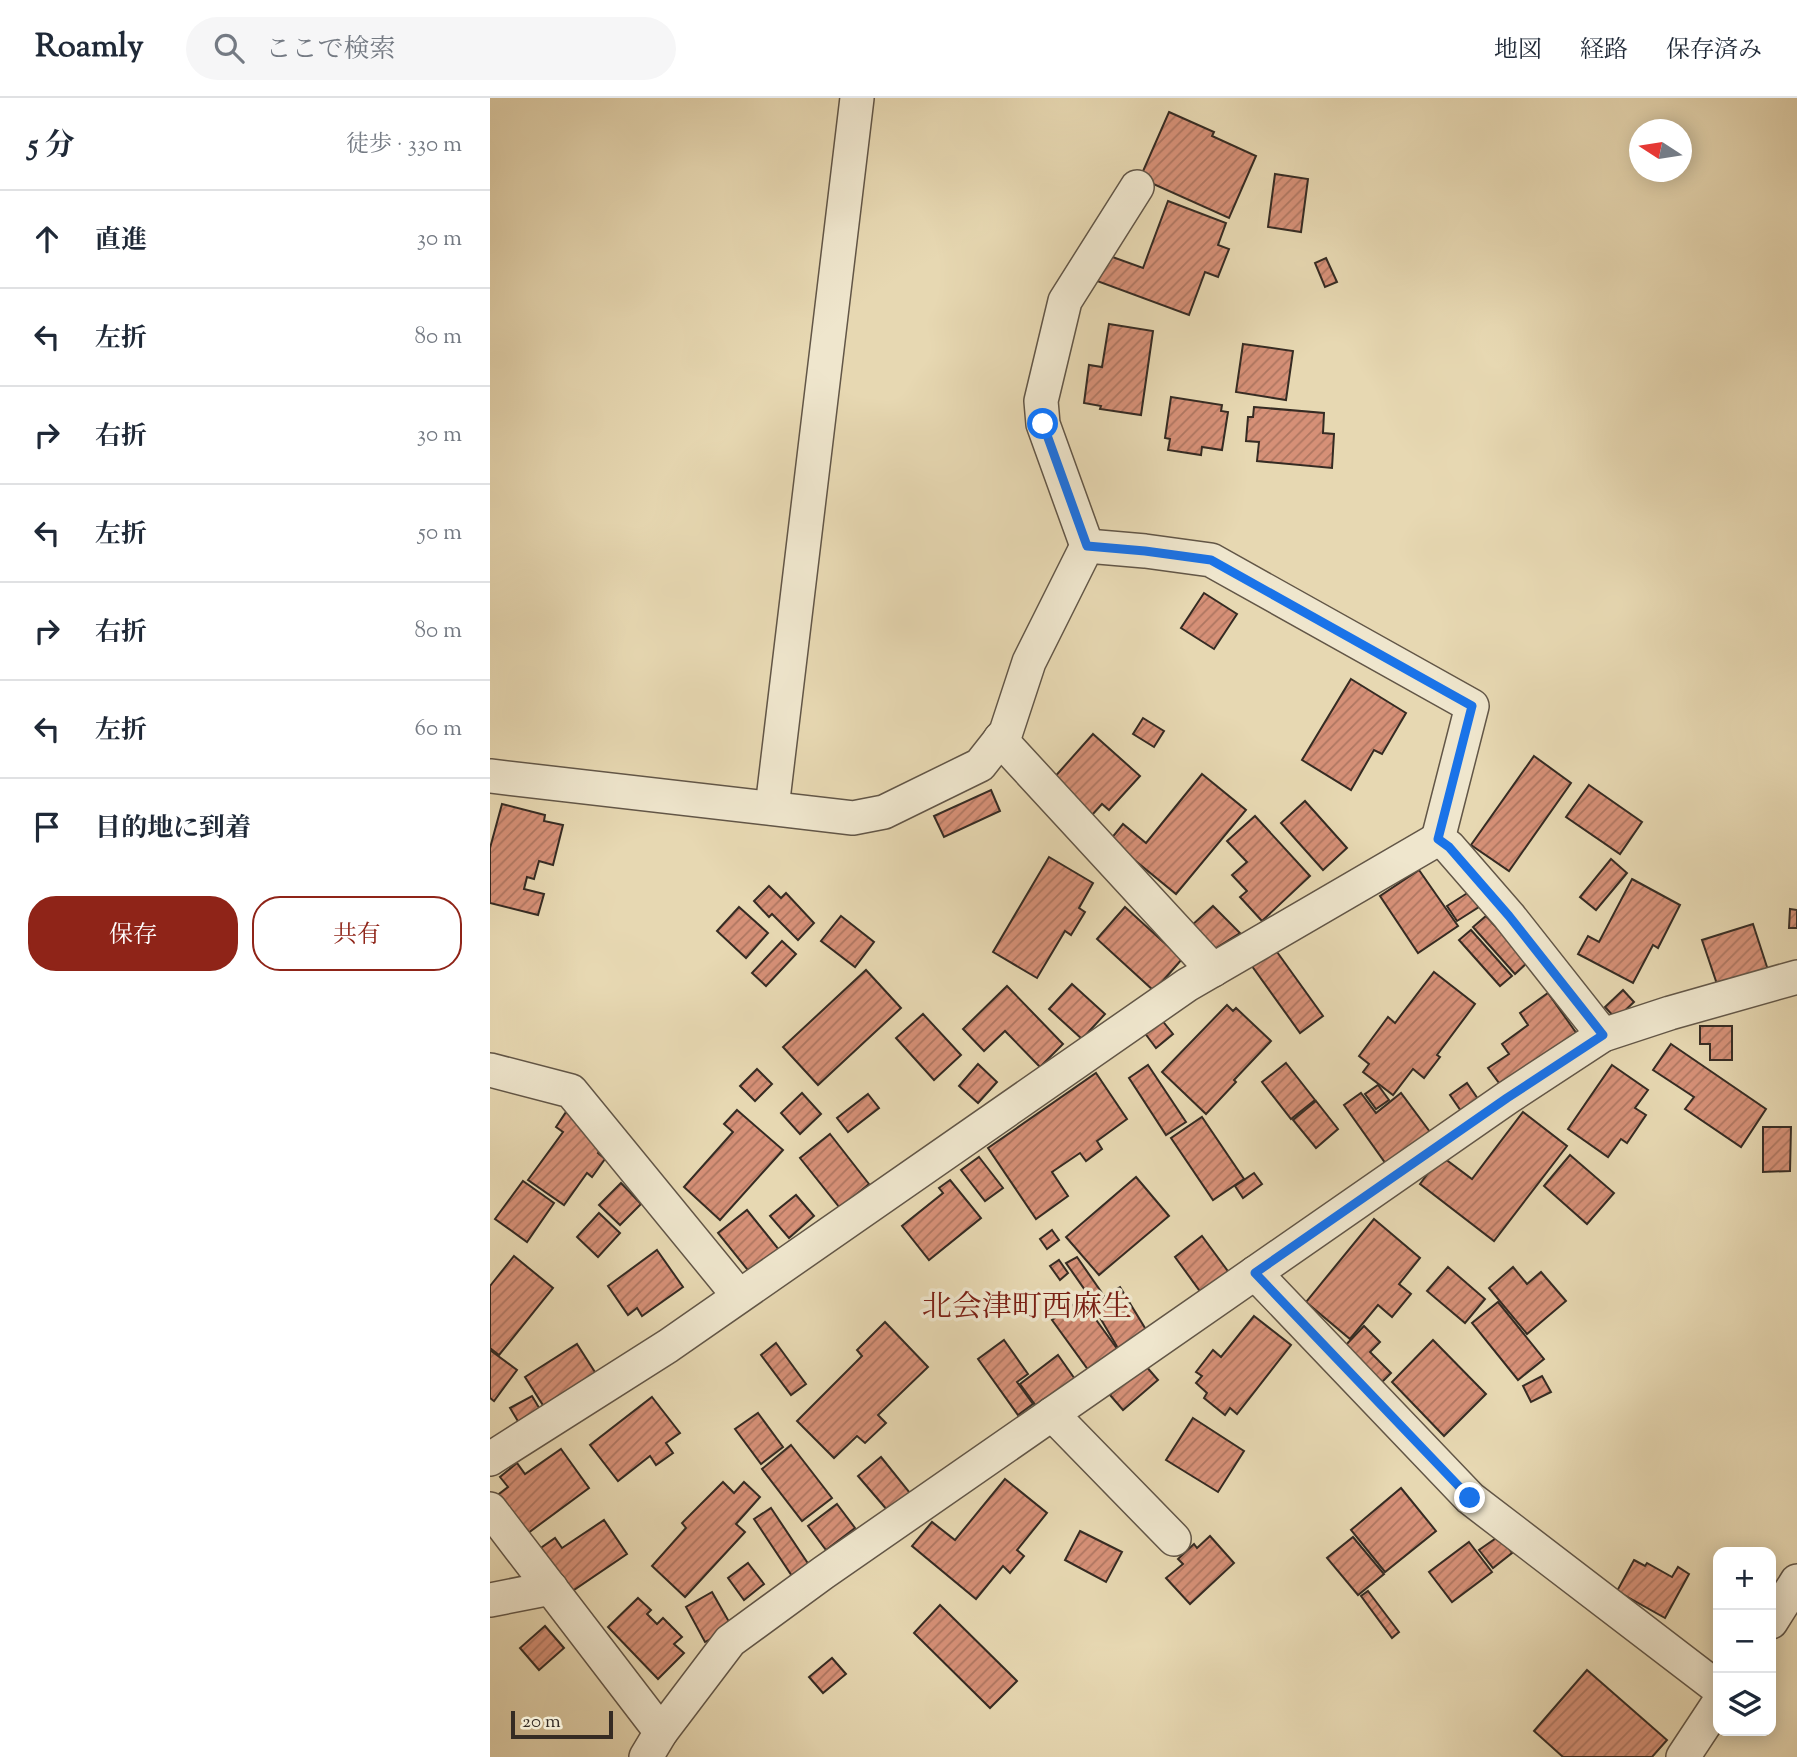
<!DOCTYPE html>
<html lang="ja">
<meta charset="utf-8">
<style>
:root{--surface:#fff;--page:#f6f6f7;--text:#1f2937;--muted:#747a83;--line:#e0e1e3;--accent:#8f2418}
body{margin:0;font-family:"Sorts Mill Goudy","Noto Serif JP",serif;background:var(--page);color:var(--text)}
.controls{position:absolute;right:21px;bottom:21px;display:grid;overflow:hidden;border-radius:14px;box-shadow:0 4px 18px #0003}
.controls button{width:63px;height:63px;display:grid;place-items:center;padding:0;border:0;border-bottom:2px solid var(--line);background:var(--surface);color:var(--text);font:35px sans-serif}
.compass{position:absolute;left:1139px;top:21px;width:63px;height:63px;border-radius:50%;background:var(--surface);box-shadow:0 4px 18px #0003;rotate:282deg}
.scale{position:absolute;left:21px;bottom:18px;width:102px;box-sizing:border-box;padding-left:7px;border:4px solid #352b23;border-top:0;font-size:19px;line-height:24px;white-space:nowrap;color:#352b23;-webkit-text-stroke:5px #efe6cd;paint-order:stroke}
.stop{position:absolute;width:21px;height:21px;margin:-16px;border:5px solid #1a73e8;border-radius:50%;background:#fff}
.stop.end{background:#1a73e8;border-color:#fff;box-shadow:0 2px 7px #0008}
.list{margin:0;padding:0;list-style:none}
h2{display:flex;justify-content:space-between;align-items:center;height:91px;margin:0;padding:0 28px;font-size:30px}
h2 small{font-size:23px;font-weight:400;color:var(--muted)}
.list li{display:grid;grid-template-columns:46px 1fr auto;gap:21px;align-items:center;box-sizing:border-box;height:98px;padding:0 28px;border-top:2px solid var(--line)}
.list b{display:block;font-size:26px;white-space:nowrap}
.list em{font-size:23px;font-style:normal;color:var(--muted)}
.actions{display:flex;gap:14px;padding:21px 28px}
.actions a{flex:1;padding:16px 0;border:2px solid var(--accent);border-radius:28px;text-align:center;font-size:24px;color:var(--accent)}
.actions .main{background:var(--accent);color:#fff}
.icon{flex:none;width:38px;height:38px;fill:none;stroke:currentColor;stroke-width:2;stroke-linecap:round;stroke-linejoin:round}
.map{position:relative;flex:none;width:1307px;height:1659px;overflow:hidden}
header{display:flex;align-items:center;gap:42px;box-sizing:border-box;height:98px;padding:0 35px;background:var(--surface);border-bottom:2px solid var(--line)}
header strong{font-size:33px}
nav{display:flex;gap:38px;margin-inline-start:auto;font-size:24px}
.search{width:490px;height:63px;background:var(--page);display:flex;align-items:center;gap:18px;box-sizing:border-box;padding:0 24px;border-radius:38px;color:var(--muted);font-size:26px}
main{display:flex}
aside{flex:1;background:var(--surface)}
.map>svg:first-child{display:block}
</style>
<header>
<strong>Roamly</strong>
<div class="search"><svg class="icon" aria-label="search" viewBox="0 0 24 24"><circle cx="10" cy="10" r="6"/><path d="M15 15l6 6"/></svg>ここで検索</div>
<nav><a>地図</a><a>経路</a><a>保存済み</a></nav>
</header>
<main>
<aside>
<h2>5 分<small>徒歩 · 330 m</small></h2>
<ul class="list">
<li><svg class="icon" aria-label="ahead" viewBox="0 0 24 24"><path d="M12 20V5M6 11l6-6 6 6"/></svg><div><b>直進</b></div><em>30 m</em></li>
<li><svg class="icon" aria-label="left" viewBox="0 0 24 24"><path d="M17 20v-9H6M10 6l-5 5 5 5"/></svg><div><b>左折</b></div><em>80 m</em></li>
<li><svg class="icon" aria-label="right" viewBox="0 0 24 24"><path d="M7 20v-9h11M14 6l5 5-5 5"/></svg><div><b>右折</b></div><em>30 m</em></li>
<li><svg class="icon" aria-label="left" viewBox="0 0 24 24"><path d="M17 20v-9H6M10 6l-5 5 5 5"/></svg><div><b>左折</b></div><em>50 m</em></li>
<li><svg class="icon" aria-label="right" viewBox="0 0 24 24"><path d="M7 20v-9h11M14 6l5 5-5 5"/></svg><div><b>右折</b></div><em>80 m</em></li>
<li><svg class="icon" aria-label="left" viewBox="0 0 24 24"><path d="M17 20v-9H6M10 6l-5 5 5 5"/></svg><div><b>左折</b></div><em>60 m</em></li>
<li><svg class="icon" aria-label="arrive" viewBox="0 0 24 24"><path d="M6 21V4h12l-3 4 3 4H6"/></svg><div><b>目的地に到着</b></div></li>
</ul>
<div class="actions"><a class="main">保存</a><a>共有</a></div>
</aside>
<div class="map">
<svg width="1307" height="1659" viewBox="0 0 1307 1659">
<defs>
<pattern id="building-hatch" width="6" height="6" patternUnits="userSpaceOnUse" patternTransform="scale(1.75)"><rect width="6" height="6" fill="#d69077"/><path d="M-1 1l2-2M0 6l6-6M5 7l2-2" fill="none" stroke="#ae7661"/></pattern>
</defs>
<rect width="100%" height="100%" fill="#e7d8b2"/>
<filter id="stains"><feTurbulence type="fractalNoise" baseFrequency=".00286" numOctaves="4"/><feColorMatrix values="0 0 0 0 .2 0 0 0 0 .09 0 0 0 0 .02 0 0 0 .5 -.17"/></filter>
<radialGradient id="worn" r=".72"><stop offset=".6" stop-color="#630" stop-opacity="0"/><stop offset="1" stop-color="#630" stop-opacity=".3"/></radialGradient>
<g fill="url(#building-hatch)" stroke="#352b23" stroke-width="2">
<polygon points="679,14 724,34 722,38 766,58 739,120 650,80"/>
<polygon points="785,76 818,81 811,134 778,129"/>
<polygon points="678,103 736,125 728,147 739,151 728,179 715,174 699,217 607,183 617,157 653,170"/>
<polygon points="836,160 847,184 835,189 825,165"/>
<polygon points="619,226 663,233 651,317 610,311 611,308 594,305 599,267 612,269"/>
<polygon points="753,246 803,253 796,302 746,294"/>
<polygon points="681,299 732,307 731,313 738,314 732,352 712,349 711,357 678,352 680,341 675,340"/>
<polygon points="764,309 834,315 833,335 844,336 842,370 767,363 769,344 756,343 758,319 763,319"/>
<polygon points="714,495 747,516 724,551 691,530"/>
<polygon points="861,581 916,615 892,656 884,652 861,692 812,662"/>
<polygon points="653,620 674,633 664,649 643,636"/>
<polygon points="603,636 650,678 619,712 612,706 602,717 562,682"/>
<polygon points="1044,658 1081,685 1019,773 981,747"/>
<polygon points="712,676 756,712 686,796 620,742 633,726 656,745"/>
<polygon points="1099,687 1152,724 1130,756 1076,719"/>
<polygon points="501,692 510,713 454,739 444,718"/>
<polygon points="815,703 857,750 833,772 791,725"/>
<polygon points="12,706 55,717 54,723 73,727 63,767 49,763 44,781 37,779 34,791 54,796 48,817 0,805 0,750"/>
<polygon points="765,718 820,778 772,823 750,799 757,793 742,777 757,764 737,743"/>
<polygon points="559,759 603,785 589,810 595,814 581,837 575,833 547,880 503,854"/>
<polygon points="1121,761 1137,775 1106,812 1090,799"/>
<polygon points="929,772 968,828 928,855 890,798"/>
<polygon points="1142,781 1190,807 1168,850 1163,847 1143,885 1088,856 1098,838 1109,844"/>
<polygon points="279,788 291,800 296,795 324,825 308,842 282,816 279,819 264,803"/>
<polygon points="979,794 989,809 967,823 957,808"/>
<polygon points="723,808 750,835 723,852 700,829"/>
<polygon points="249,809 278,835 256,860 227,833"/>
<polygon points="635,809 692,861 664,893 607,841"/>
<polygon points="1300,811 1307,812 1307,830 1299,830"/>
<polygon points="351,818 384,844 365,869 331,843"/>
<polygon points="996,818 1038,864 1025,876 983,829"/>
<polygon points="1263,826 1278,872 1228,889 1212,842"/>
<polygon points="981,832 1022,878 1010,888 969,842"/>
<polygon points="292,843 306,856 276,888 262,875"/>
<polygon points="782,847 833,918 810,935 759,864"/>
<polygon points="376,872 411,910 328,987 293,949"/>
<polygon points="944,874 985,906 947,957 950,959 934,980 923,971 903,997 873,974 879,966 869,958 898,919 905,925"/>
<polygon points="582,886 615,916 592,941 559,911"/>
<polygon points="517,888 573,946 550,969 515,933 494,953 473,931"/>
<polygon points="1133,892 1144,904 1126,921 1115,909"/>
<polygon points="1058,895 1087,936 1012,989 998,970 1019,956 1012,946 1038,927 1030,915"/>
<polygon points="737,907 743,913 746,910 781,943 744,982 746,984 716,1016 672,974"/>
<polygon points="433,916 471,957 444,982 406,940"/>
<polygon points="671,921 683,936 666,950 654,934"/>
<polygon points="1210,928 1242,928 1242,962 1220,962 1220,946 1210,946"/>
<polygon points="1181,946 1276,1011 1251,1049 1195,1011 1204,999 1163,972"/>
<polygon points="796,965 825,1002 801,1021 772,984"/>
<polygon points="488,966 507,984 488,1005 469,988"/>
<polygon points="658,967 696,1024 676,1037 639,980"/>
<polygon points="1122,967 1158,992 1145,1010 1156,1017 1137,1045 1131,1041 1118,1059 1078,1031"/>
<polygon points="267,971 282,986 265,1003 250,988"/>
<polygon points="606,975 637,1021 607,1043 612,1051 596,1063 590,1055 562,1074 578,1098 546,1121 498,1050"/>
<polygon points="977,985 988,1001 971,1013 960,997"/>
<polygon points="888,987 899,1002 886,1011 875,996"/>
<polygon points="312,995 331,1016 310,1036 291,1015"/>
<polygon points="871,995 886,1015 911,995 940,1034 896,1066 854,1007"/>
<polygon points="378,996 389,1010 358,1034 347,1020"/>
<polygon points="826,1003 848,1031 826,1050 803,1022"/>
<polygon points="247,1012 293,1052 230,1122 194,1089 243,1034 234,1026"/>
<polygon points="76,1014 116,1043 108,1055 115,1061 102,1079 97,1075 74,1107 38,1082 73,1034 66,1029"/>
<polygon points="1033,1014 1077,1048 1004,1143 930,1086 951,1058 982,1081"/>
<polygon points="712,1019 754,1081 723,1102 681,1040"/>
<polygon points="1273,1029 1301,1029 1300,1073 1273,1074"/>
<polygon points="340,1036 379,1086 350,1110 310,1060"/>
<polygon points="1080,1057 1124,1095 1097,1126 1054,1088"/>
<polygon points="489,1059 513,1090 495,1103 471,1072"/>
<polygon points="764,1075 772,1086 753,1100 745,1088"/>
<polygon points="646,1079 679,1118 609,1177 576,1139"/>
<polygon points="460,1082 491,1120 439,1162 412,1128 453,1095 449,1090"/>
<polygon points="33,1083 64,1105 37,1144 5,1121"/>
<polygon points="131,1085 151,1106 130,1127 109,1107"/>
<polygon points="306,1097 324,1118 299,1140 280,1118"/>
<polygon points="257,1112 290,1153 261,1176 228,1135"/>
<polygon points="109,1115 130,1135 108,1159 87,1139"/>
<polygon points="884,1121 930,1160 909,1186 921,1196 902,1219 888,1207 860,1241 816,1204"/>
<polygon points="562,1132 569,1142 557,1151 550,1141"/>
<polygon points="712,1138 740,1176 712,1196 685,1159"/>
<polygon points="167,1152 193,1189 152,1218 147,1210 138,1217 118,1188"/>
<polygon points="24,1158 63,1190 9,1257 0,1250 0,1188"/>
<polygon points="587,1159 612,1195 602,1202 576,1165"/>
<polygon points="569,1162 578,1175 570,1182 560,1168"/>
<polygon points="958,1169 995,1201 975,1225 937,1193"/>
<polygon points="1023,1169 1037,1186 1051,1174 1076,1203 1037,1236 999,1190"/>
<polygon points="630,1189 658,1235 629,1252 602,1206"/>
<polygon points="591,1201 628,1252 599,1273 562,1222"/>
<polygon points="1008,1204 1054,1261 1028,1282 982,1225"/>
<polygon points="764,1218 801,1247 747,1316 740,1310 735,1317 714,1300 717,1295 706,1285 712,1278 706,1274 723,1252 731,1259"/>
<polygon points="395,1224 438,1269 388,1317 396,1325 375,1345 367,1338 344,1360 307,1323 372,1258 367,1252"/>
<polygon points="874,1228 890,1244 880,1254 901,1275 889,1287 852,1251"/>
<polygon points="514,1242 538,1276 527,1284 543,1306 528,1317 488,1261"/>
<polygon points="943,1242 996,1296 954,1338 902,1284"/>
<polygon points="286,1245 316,1286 301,1297 271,1257"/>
<polygon points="87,1246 110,1282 58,1315 35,1279"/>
<polygon points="0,1252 27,1272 4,1303 0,1300"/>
<polygon points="568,1257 587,1284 549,1312 530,1286"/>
<polygon points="655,1267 668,1282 633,1312 620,1297"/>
<polygon points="1052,1278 1061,1294 1041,1304 1033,1288"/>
<polygon points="42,1298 54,1318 32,1330 20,1310"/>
<polygon points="162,1299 190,1335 176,1345 183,1355 166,1367 160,1358 128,1383 100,1347"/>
<polygon points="268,1315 293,1349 271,1366 245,1331"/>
<polygon points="703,1320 754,1353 728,1394 676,1362"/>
<polygon points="301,1347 342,1400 312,1423 272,1371"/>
<polygon points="71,1351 99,1390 30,1441 1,1402 18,1389 10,1379 27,1365 35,1376"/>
<polygon points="391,1359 420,1395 398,1413 368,1378"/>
<polygon points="515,1381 557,1415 527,1452 534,1458 520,1475 513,1468 486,1501 422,1448 442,1424 465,1442"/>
<polygon points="233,1384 244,1395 254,1384 270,1399 246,1426 255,1434 195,1499 162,1468 196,1430 192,1425"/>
<polygon points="911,1390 946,1433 895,1474 861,1432"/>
<polygon points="347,1406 365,1430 336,1452 318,1428"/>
<polygon points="281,1410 321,1470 304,1481 264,1421"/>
<polygon points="114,1422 137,1456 75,1498 45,1454 65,1440 72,1450"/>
<polygon points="590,1433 632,1454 616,1484 575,1462"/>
<polygon points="720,1438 744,1465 700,1506 676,1480 693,1466 688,1461 704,1446 707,1450"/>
<polygon points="1009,1438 1022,1455 1003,1470 989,1452"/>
<polygon points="863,1439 894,1476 868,1497 837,1460"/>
<polygon points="979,1444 1002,1474 962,1504 939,1474"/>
<polygon points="1144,1462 1155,1468 1157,1465 1182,1479 1188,1469 1199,1476 1175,1520 1127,1493"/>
<polygon points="258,1465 274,1486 254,1502 238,1480"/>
<polygon points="878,1493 909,1534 902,1540 871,1498"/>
<polygon points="222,1494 242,1529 215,1544 196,1509"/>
<polygon points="148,1500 161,1512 157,1516 167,1526 173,1520 192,1539 184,1546 194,1555 168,1581 118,1529"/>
<polygon points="450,1507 527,1583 500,1610 424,1535"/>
<polygon points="55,1528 74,1550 49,1572 30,1550"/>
<polygon points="342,1560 356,1576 333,1595 319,1579"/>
<polygon points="1097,1572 1177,1642 1162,1659 1073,1659 1044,1633"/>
</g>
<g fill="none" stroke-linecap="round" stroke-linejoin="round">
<defs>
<g id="minor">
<polyline points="597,448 553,326 551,303 575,203 647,89"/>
<polyline points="510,641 723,872"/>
<polyline points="0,678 363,720 394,714 490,667 516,634 539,564 597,448 655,453 721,462 982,608 948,741"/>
<polyline points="282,710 367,0"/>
<polyline points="0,972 81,993 249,1198"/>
<polyline points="765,1175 980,1400 1228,1590"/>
<polyline points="562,1316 684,1441"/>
<polyline points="0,1361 178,1248 697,887 948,741 959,749 1019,818 1113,937"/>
<polyline points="0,1411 171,1634"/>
<polyline points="0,1502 61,1490"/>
<polyline points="1281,1524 1307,1483"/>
<polyline points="156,1659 171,1634 240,1543 333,1475 1017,1000 1113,937 1180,915 1307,879"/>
<polyline points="1193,1659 1228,1606"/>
</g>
</defs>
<use href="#minor" stroke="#625647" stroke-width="36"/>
<use href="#minor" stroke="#efe6cd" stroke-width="33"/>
</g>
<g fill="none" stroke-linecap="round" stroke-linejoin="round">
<polyline stroke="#1a73e8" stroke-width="9" points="553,326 597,448 655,453 721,462 982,608 948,741 959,749 1019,818 1113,937 1017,1000 765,1175 980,1400"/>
</g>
<g text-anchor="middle" stroke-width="7" stroke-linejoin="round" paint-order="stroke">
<g font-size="30" fill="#7a1f14" stroke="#efe6cd">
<text x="537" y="1218">北会津町西麻生</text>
</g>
</g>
<rect width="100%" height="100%" filter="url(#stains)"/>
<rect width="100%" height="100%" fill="url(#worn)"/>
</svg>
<div class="controls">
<button>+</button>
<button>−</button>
<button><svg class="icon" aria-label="layers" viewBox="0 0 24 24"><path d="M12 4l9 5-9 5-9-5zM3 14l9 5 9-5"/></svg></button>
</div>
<svg class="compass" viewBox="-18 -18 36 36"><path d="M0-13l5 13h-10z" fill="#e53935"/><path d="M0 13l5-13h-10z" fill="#747a83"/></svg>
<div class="scale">20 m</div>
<div class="stop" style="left:553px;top:326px"></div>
<div class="stop end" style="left:980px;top:1400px"></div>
</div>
</main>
